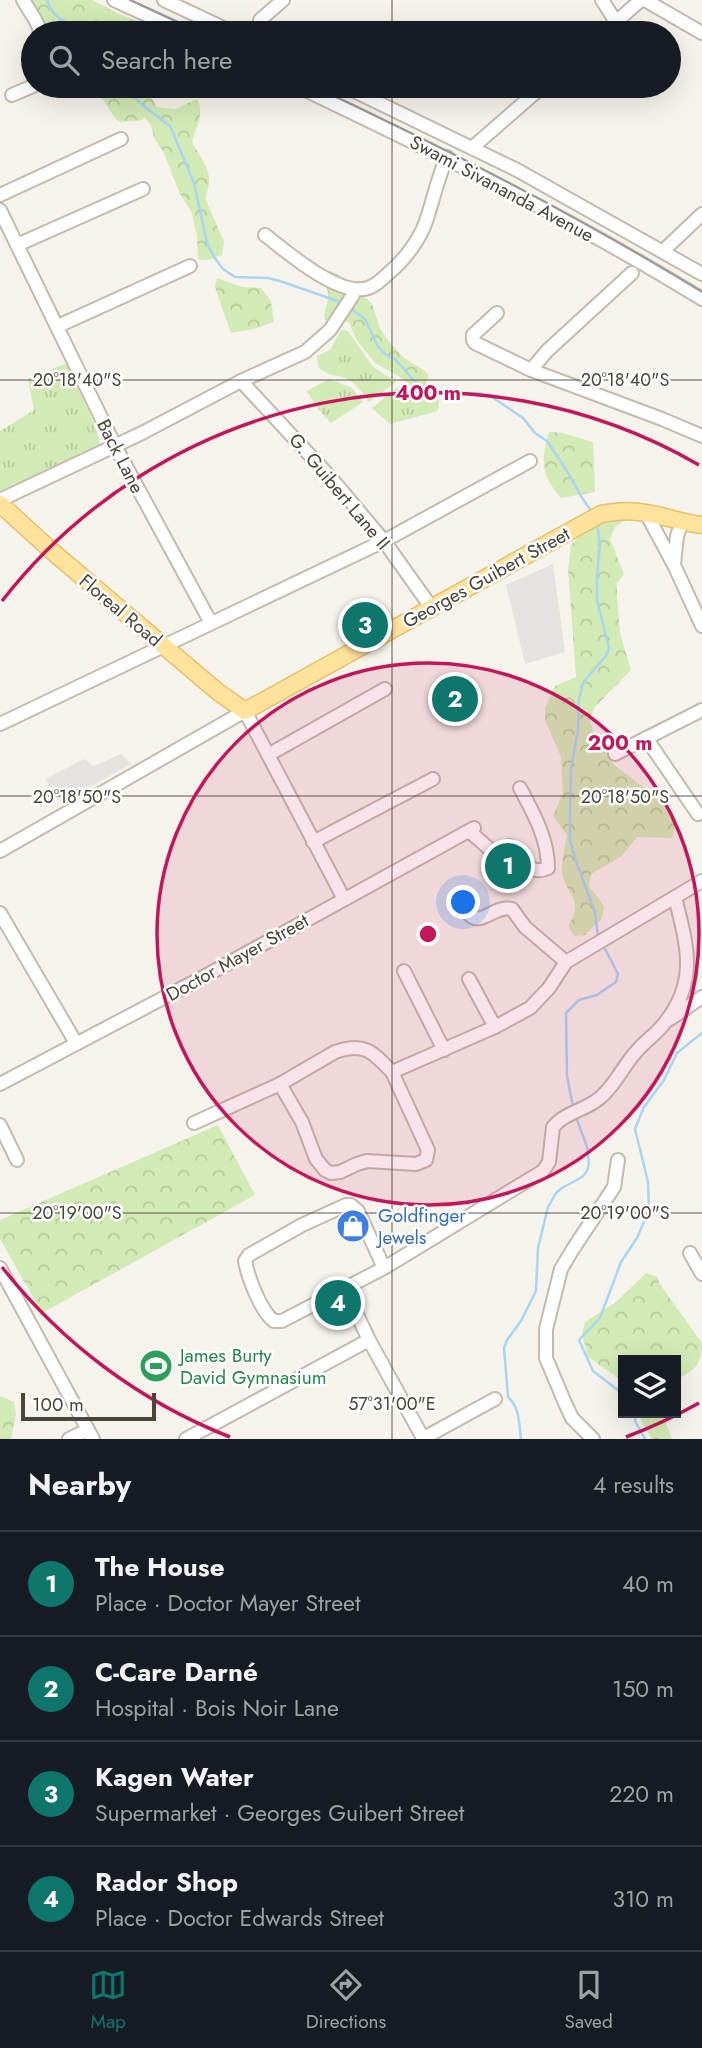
<!DOCTYPE html>
<meta charset="utf-8">
<style>
:root{--surface:#171b24;--page:#242831;--text:#f1f3f6;--muted:#9ea1a6;--line:#363941;--accent:#0f766e}
body{margin:0;font-family:Jost,sans-serif;background:var(--page);color:var(--text)}
.controls{position:absolute;right:21px;bottom:21px;display:grid;overflow:hidden;border-radius:0px;box-shadow:0 7px 28px #0002}
.controls button{width:63px;height:63px;display:grid;place-items:center;padding:0;border:0;border-bottom:2px solid var(--line);background:var(--surface);color:var(--text);font:35px sans-serif}
.scale{position:absolute;left:21px;bottom:18px;width:135px;box-sizing:border-box;padding-left:7px;border:4px solid #4b4439;border-top:0;font-size:19px;line-height:24px;white-space:nowrap;color:#4b4439;-webkit-text-stroke:5px #fff;paint-order:stroke}
.you{position:absolute;left:464px;top:903px;width:24px;height:24px;margin:-18px;border:5px solid #fff;border-radius:50%;background:#1a73e8;box-shadow:0 0 0 10px #1a73e833}
.badge{display:grid;place-items:center;width:46px;height:46px;border-radius:50%;background:var(--accent);color:#fff;font-size:23px;font-weight:700}
.pin{position:absolute;translate:-50% -50%;border:4px solid #fff;box-shadow:0 2px 7px #0006}
.list{margin:0;padding:0;list-style:none}
h2{display:flex;justify-content:space-between;align-items:center;height:91px;margin:0;padding:0 28px;font-size:30px}
h2 small{font-size:23px;font-weight:400;color:var(--muted)}
.list li{display:grid;grid-template-columns:46px 1fr auto;gap:21px;align-items:center;box-sizing:border-box;height:105px;padding:0 28px;border-top:2px solid var(--line)}
.list b{display:block;font-size:26px;white-space:nowrap}
.list p{margin:0;font-size:23px;white-space:nowrap;color:var(--muted)}
.list em{font-size:23px;font-style:normal;color:var(--muted)}
.icon{flex:none;width:38px;height:38px;fill:none;stroke:currentColor;stroke-width:2;stroke-linecap:round;stroke-linejoin:round}
.map{position:relative;flex:none;width:702px;height:1439px;overflow:hidden}
.search{position:absolute;background:var(--surface);box-shadow:0 7px 28px #0002;left:21px;right:21px;top:21px;height:77px;display:flex;align-items:center;gap:18px;box-sizing:border-box;padding:0 24px;border-radius:38px;color:var(--muted);font-size:26px}
.sheet{height:511px;background:var(--surface)}
nav{display:flex;justify-content:space-around;align-items:center;box-sizing:border-box;height:98px;border-top:2px solid var(--line);background:var(--surface);font-size:19px;color:var(--muted)}
nav a{display:grid;justify-items:center;gap:4px}
nav .on{color:var(--accent)}
.map>svg:first-child{display:block}
</style>
<div class="map">
<svg width="702" height="1439" viewBox="0 0 702 1439">
<defs>
<pattern id="grass-tufts" width="24" height="20" patternUnits="userSpaceOnUse" patternTransform="scale(1.75)"><rect width="24" height="20" fill="#d2eab5"/><path d="M3 7l-1-3M5 7V3M7 7l1-3M15 17l-1-3M17 17v-4M19 17l1-3" fill="none" stroke="#b6ca9c"/></pattern>
<pattern id="forest-crowns" width="20" height="18" patternUnits="userSpaceOnUse" patternTransform="scale(1.75)"><rect width="20" height="18" fill="#d2eab5"/><path d="M2 6a3 3 0 1 1 6 0M12 15a3 3 0 1 1 6 0" fill="none" stroke="#b6ca9c"/></pattern>
</defs>
<rect width="100%" height="100%" fill="#f6f3ec"/>
<g fill="url(#grass-tufts)">
<path d="M341,330L348,331L373,367L396,382L369,402C363,394 356,382 345,378C333,374 331,377 319,368L317,356L330,350Z"/>
<path d="M67,363C77,391 94,415 100,444L0,492V431L34,410L28,379Z"/>
<polygon points="329,379 352,388 363,402 331,423 318,409 307,391"/>
<polygon points="402,384 404,393 439,400 438,411 390,424 372,408"/>
</g>
<g fill="url(#forest-crowns)">
<polygon points="32,0 92,0 119,14 143,23 147,27 149,33 47,33"/>
<path d="M94,86H144L157,107L175,109L197,99C205,112 196,128 192,142C198,153 211,170 209,183C208,190 206,193 206,200L224,242L222,255L208,260H198L197,236L192,213L179,192L164,153L154,138L151,125L144,117L143,120L120,122L115,118Z"/>
<path d="M321,269L333,272L346,279L347,286L367,299L372,304L380,328L387,339L404,358L425,371L429,376L424,388L419,391L413,389L400,377L375,363L356,339L349,322L325,320C322,308 334,297 325,286C320,280 315,280 311,274Z"/>
<polygon points="217,278 242,287 261,288 271,301 274,322 254,329 231,333 215,287"/>
<path d="M549,432L563,433L593,442L595,492L561,498C540,474 541,461 549,432Z"/>
<path d="M620,514L623,521L615,527L610,539L624,574L617,583V596L620,634L631,670L595,707L590,718L593,731L613,764L664,803L676,826L672,838L637,837L622,856L591,874L589,886L604,906L602,918L585,935L574,936L568,926C587,897 562,893 562,869C562,858 565,846 567,835L553,816L563,793L561,757L545,720V708L555,686L576,677L568,569L571,545L597,518Z"/>
<polygon points="218,1125 255,1195 42,1313 0,1239 0,1220"/>
<path d="M646,1273L658,1277L659,1283L702,1343C702,1366 694,1370 676,1380V1360H623V1389L617,1377L588,1357L582,1334L585,1322L616,1302Z"/>
<polygon points="0,1396 14,1402 16,1414 11,1439 0,1439"/>
<polygon points="637,1413 662,1413 672,1439 652,1439"/>
</g>
<g fill="#e5e3e0">
<polygon points="553,564 565,652 525,664 506,585"/>
<polygon points="121,754 131,764 61,803 45,779 84,759 94,766"/>
</g>
<g fill="none" stroke-linecap="round" stroke-linejoin="round">
<g stroke="#a9d4f2" stroke-width="2.5">
<path d="M47,0C58,33 86,21 111,33"/>
<polyline points="130,86 133,96 145,107 170,126 194,183 207,243 214,257 223,269 235,277 268,278 283,282 343,303"/>
<polyline points="348,307 365,319 377,345 385,354 395,359 416,383 433,391 453,394 479,393 492,397 523,418 535,433 547,441 567,471 582,498 593,513"/>
<polyline points="597,523 600,544 597,575 597,600 609,648 606,656 584,681 579,698 578,730 571,769 570,813 570,841 578,867 595,912 598,937"/>
<polyline points="573,1107 567,1076 566,1013 579,1000 597,995 616,982 618,974 603,945"/>
<polyline points="623,1394 593,1371 579,1340 600,1318 621,1262 637,1238 649,1210 648,1182 635,1129 644,1107 664,1080 677,1053 702,1033"/>
<polyline points="636,1413 635,1421 645,1439"/>
<path d="M521,1439C519,1424 520,1408 508,1397L504,1348L507,1340L521,1321L536,1291L538,1248L548,1207L556,1193L562,1188L582,1177L587,1171L589,1163L587,1147L576,1117"/>
</g>
<defs>
<g id="minor">
<polyline points="23,0 36,21 41,33"/>
<polyline points="114,0 186,33"/>
<polyline points="164,0 234,33"/>
<polyline points="602,0 616,22"/>
<polyline points="645,0 702,33"/>
<polyline points="260,20 283,0"/>
<polyline points="603,33 641,0"/>
<path d="M297,86C435,152 572,219 702,299"/>
<polyline points="344,86 517,170 702,274"/>
<polyline points="12,95 33,86"/>
<polyline points="473,147 543,86"/>
<polyline points="0,195 121,139"/>
<polyline points="0,210 115,446 211,623"/>
<path d="M265,235C287,252 334,293 363,289C374,288 382,279 390,272C404,260 418,242 425,224C433,202 437,179 447,157"/>
<polyline points="17,245 143,189"/>
<polyline points="663,251 702,214"/>
<polyline points="497,313 473,335 473,340 475,343 531,370 662,419 702,436"/>
<polyline points="58,326 190,266"/>
<polyline points="531,370 547,351 632,273"/>
<polyline points="241,381 331,478 384,541 431,607"/>
<polyline points="0,500 142,433 241,381 305,352 330,330 353,295 354,289"/>
<polyline points="646,513 674,565 702,626"/>
<polyline points="674,564 677,536 682,522"/>
<polyline points="0,724 384,541 530,461"/>
<polyline points="646,738 698,814"/>
<polyline points="615,754 702,710"/>
<polyline points="268,755 385,689"/>
<path d="M469,831L493,852L510,846C523,856 529,877 548,868C548,839 534,814 520,788"/>
<polyline points="313,842 433,779"/>
<polyline points="0,851 245,711 344,899"/>
<path d="M463,904C477,936 491,904 512,909L525,927L566,962"/>
<polyline points="0,913 76,1043"/>
<polyline points="404,971 444,1050"/>
<polyline points="469,979 495,1027"/>
<polyline points="670,1019 702,997"/>
<path d="M392,1072L428,1150L426,1160L416,1164L367,1161L357,1164L340,1172L331,1173L325,1170L316,1159L302,1122L280,1084L335,1052C364,1042 372,1051 392,1072L495,1027L530,1008L549,988L566,962L702,881"/>
<polyline points="0,1084 205,976 474,828"/>
<polyline points="194,1123 280,1084"/>
<polyline points="0,1125 17,1160"/>
<polyline points="690,1253 702,1274"/>
<polyline points="0,1268 93,1439"/>
<path d="M384,1268L358,1211L351,1205H346L302,1225L249,1255L245,1261C248,1277 261,1312 274,1321H282L384,1268L543,1171L549,1162L553,1127C566,1111 589,1110 603,1095C616,1083 624,1065 636,1052C644,1042 655,1035 663,1025C699,982 687,946 675,897"/>
<polyline points="348,1286 351,1302 369,1340 423,1438"/>
<polyline points="69,1439 88,1430"/>
<polyline points="186,1439 369,1340"/>
<polyline points="422,1439 495,1399"/>
<polyline points="593,1439 572,1418 565,1403 546,1358 546,1329 561,1269 573,1249 614,1187 618,1160"/>
</g>
<path id="major" d="M0,504L53,552L218,692L245,711L601,514C616,511 632,510 646,513C665,516 683,523 702,525"/>
</defs>
<use href="#minor" stroke="#c2bbae" stroke-width="16"/>
<use href="#major" stroke="#e6c16a" stroke-width="19"/>
<use href="#minor" stroke="#fff" stroke-width="12"/>
<use href="#major" stroke="#ffe39c" stroke-width="16"/>
<g stroke="#9a9a9a" stroke-width="2">
<polyline points="130,0 201,33"/>
<path d="M313,86C446,148 576,215 702,292"/>
</g>
</g>
<path fill="none" stroke="#4b4439" stroke-width="2" stroke-opacity="0.45" d="M392,0V33M392,86V1439M0,380H702M0,796H702M0,1213H702"/>
<circle cx="428" cy="934" r="271" fill="#c2185b" fill-opacity=".12"/>
<g fill="none" stroke="#c2185b" stroke-width="3.5">
<circle cx="428" cy="934" r="271"/>
<path d="M699 1403A541 541 0 0 1 626 1437M230 1437A541 541 0 0 1 2 1267M2 601A541 541 0 0 1 699 465"/>
</g>
<defs>
<symbol id="shop-disc" viewBox="-11 -11 22 22"><circle r="9.5" fill="#3f7fe0" stroke="#fff"/><path d="M-5-2.5h2.3a2.7 3.5 0 0 1 5.4 0H5L5.5 6h-11ZM-1.5-2.5h3a1.5 2.3 0 0 0-3 0Z" fill="#fff"/></symbol>
<symbol id="stadium-disc" viewBox="-11 -11 22 22"><circle r="9.5" fill="#2e9e5b" stroke="#fff"/><path d="M0-5a6.5 5 0 1 0 0 10a6.5 5 0 1 0 0-10ZM-3.5-1.8h7v3.6h-7Z" fill="#fff"/></symbol>
</defs>
<g fill-rule="evenodd">
<use href="#shop-disc" x="334" y="1207" width="38" height="38"/>
<use href="#stadium-disc" x="137" y="1347" width="38" height="38"/>
</g>
<g text-anchor="middle" stroke-width="5" stroke-linejoin="round" paint-order="stroke">
<g font-size="19" fill="#4b4439" stroke="#fff">
<text transform="translate(502 188) rotate(28)" y="7">Swami Sivananda Avenue</text>
<text transform="translate(121 456) rotate(63)" y="7">Back Lane</text>
<text transform="translate(340 491) rotate(50)" y="7">G. Guibert Lane II</text>
<text transform="translate(486 577) rotate(-29)" y="7">Georges Guibert Street</text>
<text transform="translate(121 610) rotate(40)" y="7">Floreal Road</text>
<text transform="translate(237 957) rotate(-29)" y="7">Doctor Mayer Street</text>
</g>
<g font-size="19" fill="#366cbe" stroke="#fff" text-anchor="start">
<text x="378" y="1222">Goldfinger<tspan x="378" dy="22">Jewels</tspan></text>
</g>
<g font-size="19" fill="#27864d" stroke="#fff" text-anchor="start">
<text x="180" y="1362">James Burty<tspan x="180" dy="22">David Gymnasium</tspan></text>
</g>
</g>
<g font-size="18" text-anchor="middle" fill="#4b4439" stroke="#fff" stroke-width="5" stroke-linejoin="round" paint-order="stroke">
<text x="77" y="386">20°18'40"S</text>
<text x="625" y="386">20°18'40"S</text>
<text x="77" y="803">20°18'50"S</text>
<text x="625" y="803">20°18'50"S</text>
<text x="77" y="1219">20°19'00"S</text>
<text x="625" y="1219">20°19'00"S</text>
<text x="392" y="1410">57°31'00"E</text>
</g>
<circle cx="428" cy="934" r="10" fill="#c2185b" stroke="#fff" stroke-width="3.5"/>
<g font-size="21" text-anchor="middle" font-weight="bold" fill="#c2185b" stroke="#fff" stroke-width="5" stroke-linejoin="round" paint-order="stroke">
<text x="428" y="400">400 m</text>
<text x="620" y="750">200 m</text>
</g>
</svg>
<div class="controls">
<button><svg class="icon" aria-label="layers" viewBox="0 0 24 24"><path d="M12 4l9 5-9 5-9-5zM3 14l9 5 9-5"/></svg></button>
</div>
<div class="scale">100 m</div>
<div class="you"></div>
<div class="pin badge" style="left:508px;top:866px">1</div>
<div class="pin badge" style="left:455px;top:699px">2</div>
<div class="pin badge" style="left:365px;top:625px">3</div>
<div class="pin badge" style="left:338px;top:1303px">4</div>
<div class="search"><svg class="icon" aria-label="search" viewBox="0 0 24 24"><circle cx="10" cy="10" r="6"/><path d="M15 15l6 6"/></svg>Search here</div>
</div>
<section class="sheet">
<h2>Nearby<small>4 results</small></h2>
<ul class="list">
<li><span class="badge">1</span><div><b>The House</b><p>Place · Doctor Mayer Street</p></div><em>40 m</em></li>
<li><span class="badge">2</span><div><b>C-Care Darné</b><p>Hospital · Bois Noir Lane</p></div><em>150 m</em></li>
<li><span class="badge">3</span><div><b>Kagen Water</b><p>Supermarket · Georges Guibert Street</p></div><em>220 m</em></li>
<li><span class="badge">4</span><div><b>Rador Shop</b><p>Place · Doctor Edwards Street</p></div><em>310 m</em></li>
</ul>
</section>
<nav>
<a class="on"><svg class="icon" aria-label="map" viewBox="0 0 24 24"><path d="M3 6l6-2 6 2 6-2v14l-6 2-6-2-6 2zM9 4v14M15 6v14"/></svg>Map</a>
<a><svg class="icon" aria-label="directions" viewBox="0 0 24 24"><path d="M12 3l9 9-9 9-9-9zM9 14v-3h6M13 9l2 2-2 2"/></svg>Directions</a>
<a><svg class="icon" aria-label="saved" viewBox="0 0 24 24"><path d="M7 4h10v16l-5-4-5 4z"/></svg>Saved</a>
</nav>
